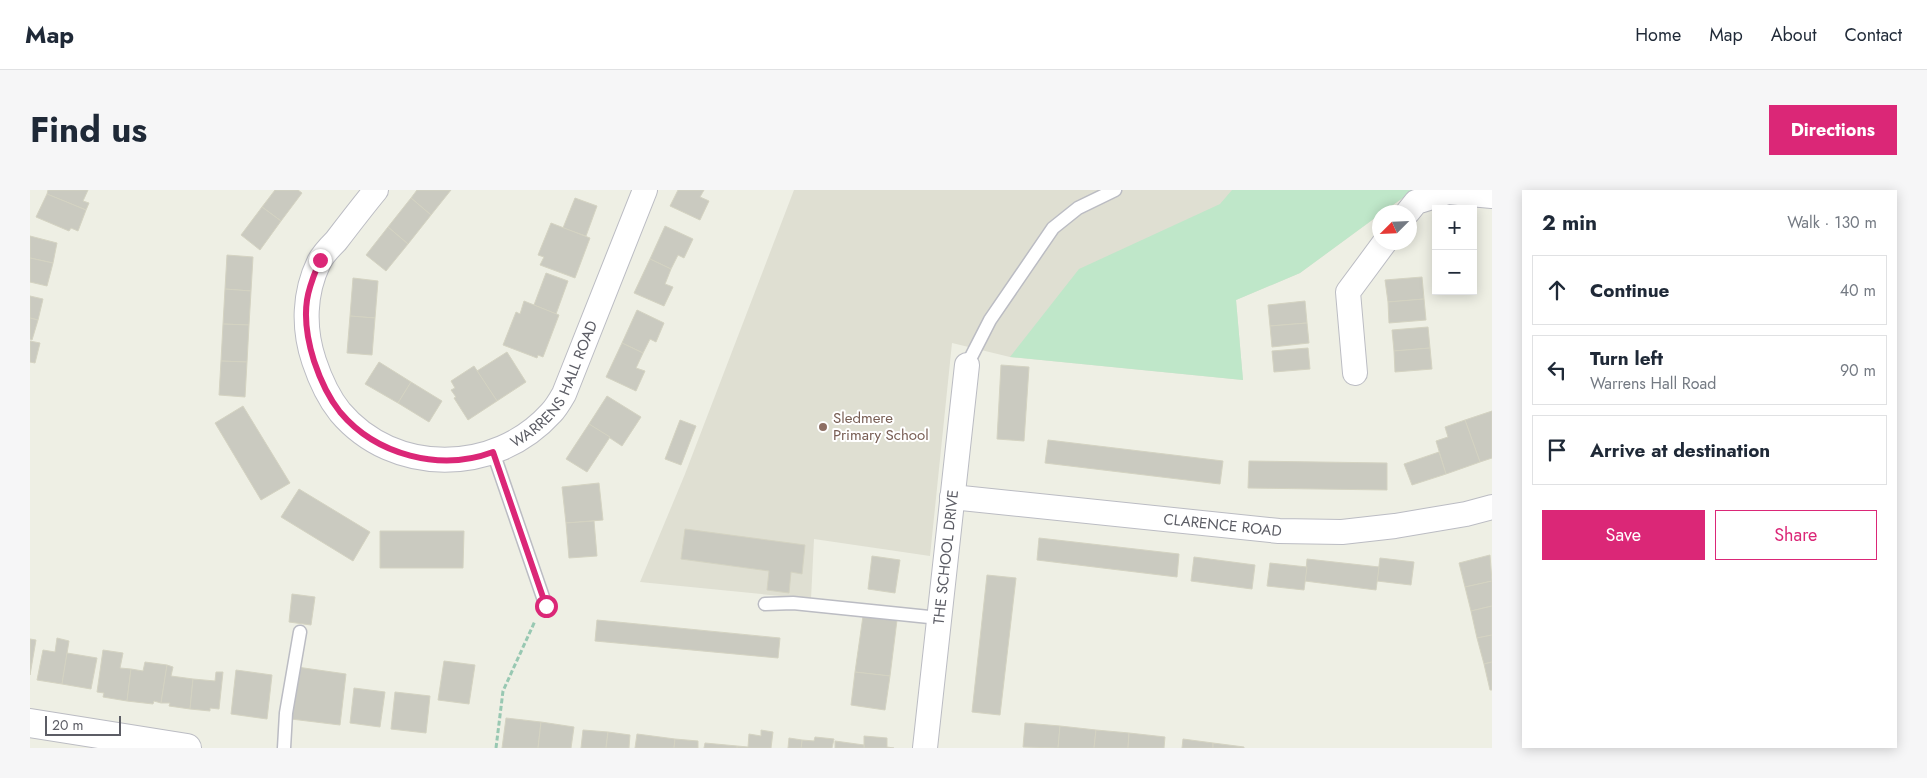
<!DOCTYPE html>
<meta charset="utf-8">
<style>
:root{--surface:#fff;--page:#f6f6f7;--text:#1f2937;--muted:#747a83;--line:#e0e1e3;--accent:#db2777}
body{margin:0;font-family:Jost,sans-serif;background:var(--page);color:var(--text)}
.controls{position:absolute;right:15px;top:15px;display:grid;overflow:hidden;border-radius:0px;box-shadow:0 2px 12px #0003}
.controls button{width:45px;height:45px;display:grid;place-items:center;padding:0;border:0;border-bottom:1px solid var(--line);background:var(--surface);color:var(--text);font:25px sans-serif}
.compass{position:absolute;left:1342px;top:15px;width:45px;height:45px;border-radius:50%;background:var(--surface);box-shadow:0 2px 12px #0003;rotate:246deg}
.scale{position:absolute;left:15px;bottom:12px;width:76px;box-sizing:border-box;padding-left:5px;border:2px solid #5c5d65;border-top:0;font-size:14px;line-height:18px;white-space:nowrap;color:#5c5d65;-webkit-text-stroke:4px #fff;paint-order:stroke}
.stop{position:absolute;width:15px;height:15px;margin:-11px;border:4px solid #db2777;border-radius:50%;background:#fff}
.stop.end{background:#db2777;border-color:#fff;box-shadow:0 1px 5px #0008}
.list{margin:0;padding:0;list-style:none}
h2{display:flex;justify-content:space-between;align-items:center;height:65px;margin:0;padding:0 20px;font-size:21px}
h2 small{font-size:16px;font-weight:400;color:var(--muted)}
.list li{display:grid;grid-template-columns:32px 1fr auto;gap:15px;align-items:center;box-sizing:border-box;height:70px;margin:0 10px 10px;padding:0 10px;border:1px solid var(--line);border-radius:0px}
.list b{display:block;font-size:19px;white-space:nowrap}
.list p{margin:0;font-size:16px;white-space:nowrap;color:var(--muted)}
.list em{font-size:16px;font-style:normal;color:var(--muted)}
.actions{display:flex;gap:10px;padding:15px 20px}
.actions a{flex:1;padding:11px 0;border:1px solid var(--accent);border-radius:0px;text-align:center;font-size:18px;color:var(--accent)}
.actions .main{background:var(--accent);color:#fff}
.icon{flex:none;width:28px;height:28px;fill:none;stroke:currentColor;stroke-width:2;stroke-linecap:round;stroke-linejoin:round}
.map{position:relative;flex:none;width:1462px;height:558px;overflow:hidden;border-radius:0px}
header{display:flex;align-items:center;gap:30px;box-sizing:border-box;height:70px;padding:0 25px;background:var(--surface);border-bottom:1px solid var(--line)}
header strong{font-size:24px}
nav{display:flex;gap:28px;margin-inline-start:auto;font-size:18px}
.intro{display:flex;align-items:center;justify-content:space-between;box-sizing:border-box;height:120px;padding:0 30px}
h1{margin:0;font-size:35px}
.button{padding:12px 22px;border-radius:0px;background:var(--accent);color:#fff;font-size:18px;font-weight:700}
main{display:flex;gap:30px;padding:0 30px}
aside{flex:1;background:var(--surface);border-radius:0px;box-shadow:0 2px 12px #0003}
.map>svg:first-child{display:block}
</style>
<header>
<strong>Map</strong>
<nav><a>Home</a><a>Map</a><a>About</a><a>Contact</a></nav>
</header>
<div class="intro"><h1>Find us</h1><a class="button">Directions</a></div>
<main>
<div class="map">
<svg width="1462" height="558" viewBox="0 0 1462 558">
<rect width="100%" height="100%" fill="#eeefe4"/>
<polygon fill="#dfdfd2" points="764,0 1384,0 1353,22 1350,22 1349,25 1270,83 1206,110 1213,190 980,167 922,153 900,366 784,349 781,409 610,392 655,284"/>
<polygon fill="#bfe7c9" points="1202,0 1384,0 1353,22 1350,22 1349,25 1270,83 1206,110 1213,190 980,167 1049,79 1190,14"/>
<g fill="#cacac0" stroke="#d4d3c2">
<polygon points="18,0 58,0 53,11 59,13 56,20 17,4"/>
<polygon points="245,0 268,0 272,3 251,31 232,17"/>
<polygon points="387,0 421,0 401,25 381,8"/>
<polygon points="648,0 674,0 670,7 679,11 670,30 640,16"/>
<polygon points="17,4 56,20 48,41 41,38 39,41 6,27"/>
<polygon points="381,8 401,25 378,54 358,37"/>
<polygon points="545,8 567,16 556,46 533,38"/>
<polygon points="232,17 251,31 230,60 211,45"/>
<polygon points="521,33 560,48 545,88 510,75 514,67 508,65"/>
<polygon points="635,36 663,49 654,68 648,65 641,79 620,69"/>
<polygon points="358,37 378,54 356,81 336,65"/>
<polygon points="0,46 27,53 23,73 0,68"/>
<polygon points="197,65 223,67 221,101 195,99"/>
<polygon points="0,68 23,73 17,96 0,92"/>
<polygon points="620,69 641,79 635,94 643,97 634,116 604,103"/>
<polygon points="516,83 538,91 526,124 504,115"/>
<polygon points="1392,87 1394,109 1358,112 1355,90"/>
<polygon points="323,88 348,91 345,128 320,126"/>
<polygon points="195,99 221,101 219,135 193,134"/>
<polygon points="0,106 13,109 8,130 0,128"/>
<polygon points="1394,109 1396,130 1359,133 1358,112"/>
<polygon points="494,111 529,125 513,167 508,165 507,168 473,155 486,122 490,124"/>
<polygon points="1275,111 1277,133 1240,136 1238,115"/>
<polygon points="607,120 634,133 626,152 620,149 613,163 592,153"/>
<polygon points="320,126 345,128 342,165 317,163"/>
<polygon points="0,128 8,130 2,150 0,149"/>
<polygon points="1277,133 1279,153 1242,157 1240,136"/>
<polygon points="193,134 219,135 217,172 191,171"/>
<polygon points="1398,137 1400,158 1364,161 1362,140"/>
<polygon points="0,151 10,153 5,173 0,172"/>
<polygon points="592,153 613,163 606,178 615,181 606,201 576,187"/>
<polygon points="1278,158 1280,179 1244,182 1242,161"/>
<polygon points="1400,158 1402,179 1365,182 1364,161"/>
<polygon points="477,162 496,192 467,211 447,181"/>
<polygon points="191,171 217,172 215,207 189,205"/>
<polygon points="349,172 381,192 368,213 335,194"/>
<polygon points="971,175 999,177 994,251 967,249"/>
<polygon points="444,176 467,211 438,230 424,208 426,207 421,200 425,198 421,191"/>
<polygon points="381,192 412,211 399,232 368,213"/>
<polygon points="577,206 611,227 592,256 559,234"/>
<polygon points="213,216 260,293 231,310 185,233"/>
<polygon points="1462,221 1462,268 1450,272 1435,230"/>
<polygon points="650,230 666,236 651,275 635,269"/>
<polygon points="1435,230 1450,272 1416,284 1406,251 1418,247 1415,237"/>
<polygon points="559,234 580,247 557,282 536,269"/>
<polygon points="1018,250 1193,271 1190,294 1015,273"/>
<polygon points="1409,262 1416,284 1382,295 1374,274"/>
<polygon points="1219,271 1357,273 1357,300 1218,298"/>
<polygon points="569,293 573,330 536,333 532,297"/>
<polygon points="269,299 340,342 323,371 251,327"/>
<polygon points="564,331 567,366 539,368 536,333"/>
<polygon points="655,339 775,355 772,384 761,382 759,403 737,400 739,381 651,369"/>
<polygon points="350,341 434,341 433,378 350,378"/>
<polygon points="1009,348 1149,364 1147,387 1007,370"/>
<polygon points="1460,365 1462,391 1435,397 1429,373"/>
<polygon points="842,366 870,370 865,403 838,399"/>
<polygon points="1164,367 1225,375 1222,399 1161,391"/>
<polygon points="1350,368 1384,372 1381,395 1347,391"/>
<polygon points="1277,369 1349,377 1346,400 1275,391"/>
<polygon points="1240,373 1277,377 1274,400 1237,396"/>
<polygon points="957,385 986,388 970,525 942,522"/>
<polygon points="1462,391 1462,416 1441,421 1435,397"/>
<polygon points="262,404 285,407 281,435 259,432"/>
<polygon points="1462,416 1462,445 1447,448 1441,421"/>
<polygon points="833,426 867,430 860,486 825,482"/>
<polygon points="567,430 750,448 748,468 565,451"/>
<polygon points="1462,445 1462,472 1454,474 1447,448"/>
<polygon points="27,448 39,451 32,494 7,490 13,460 25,462"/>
<polygon points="0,449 6,450 0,485"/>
<polygon points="73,460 93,463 90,478 101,479 97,511 73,507 74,503 67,502"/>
<polygon points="37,463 67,468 61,499 32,494"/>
<polygon points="414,471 445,475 439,514 408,510"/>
<polygon points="115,472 137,475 131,513 124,511 123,514 97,511 101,479 113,481"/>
<polygon points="1462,472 1462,500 1460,500 1454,474"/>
<polygon points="137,475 143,477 141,486 163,489 160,519 139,516 140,513 131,513"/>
<polygon points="267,477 316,484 310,535 261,529"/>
<polygon points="206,480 242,485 237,529 201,524"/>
<polygon points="186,482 193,482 189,519 180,518 180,521 160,519 163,489 185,491"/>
<polygon points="825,482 860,486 855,520 821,515"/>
<polygon points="324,498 355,502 350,537 320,533"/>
<polygon points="365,502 400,506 396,543 361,539"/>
<polygon points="476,528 511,532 508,558 472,558"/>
<polygon points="511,532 544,537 541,558 508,558"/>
<polygon points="995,533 1030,536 1028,558 993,557"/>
<polygon points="1030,536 1066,540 1064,558 1028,558"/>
<polygon points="553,540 578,542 576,558 551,558"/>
<polygon points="731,540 743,542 741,558 707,558 707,556 718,557 719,544 731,546"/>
<polygon points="1066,540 1099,543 1098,558 1064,558"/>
<polygon points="578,542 600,545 599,558 576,558"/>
<polygon points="1099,543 1135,547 1134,558 1098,558"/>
<polygon points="607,544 645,549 644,558 605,558"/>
<polygon points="834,546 857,548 857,557 864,558 834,558"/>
<polygon points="785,547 804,549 802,558 771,558 772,550 784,551"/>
<polygon points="759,548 772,550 771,558 758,558"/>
<polygon points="645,549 668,551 668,558 644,558"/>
<polygon points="1153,549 1183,553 1183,558 1152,558"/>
<polygon points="805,551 834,555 834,558 805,558"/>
<polygon points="675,553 707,556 707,558 674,558"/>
<polygon points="1183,553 1214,557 1214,558 1183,558"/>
</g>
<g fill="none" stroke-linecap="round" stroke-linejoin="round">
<defs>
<g id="service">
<polyline points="937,175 960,130 1023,38 1048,18 1085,0"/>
<polyline points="463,262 516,416"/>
<polyline points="735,414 763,413 909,428"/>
<polyline points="254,558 256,523 270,442"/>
</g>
<g id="minor">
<path id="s1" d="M346,0C332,17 319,34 306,51C300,57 293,64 289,72C274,103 273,138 284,171C290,189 298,207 310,222C364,286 465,285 521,223C526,218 530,211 534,204L615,0"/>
<polyline points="1378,22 1386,12 1418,2 1462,6"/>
<polyline points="1325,183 1318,102 1355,52"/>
<path id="s2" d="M922,307L1249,341L1312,342L1365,336L1436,324L1462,317"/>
<path id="s3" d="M895,558L937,175"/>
</g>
<polyline id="tertiary" points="0,533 157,558"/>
</defs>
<use href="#service" stroke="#bbbcc3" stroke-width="15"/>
<use href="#minor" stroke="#bbbcc3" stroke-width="26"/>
<use href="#tertiary" stroke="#bbbcc3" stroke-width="30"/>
<polyline stroke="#98c8b2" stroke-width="3" stroke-dasharray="5 2.5" stroke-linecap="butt" points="466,558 473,501 505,431"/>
<use href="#service" stroke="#fff" stroke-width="12"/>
<use href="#minor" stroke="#fff" stroke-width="24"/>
<use href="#tertiary" stroke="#fff" stroke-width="28"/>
</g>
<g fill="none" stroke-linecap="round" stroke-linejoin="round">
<path stroke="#db2777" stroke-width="6" d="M290,70C285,83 279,96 277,110C274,130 278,152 284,171C290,189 298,207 310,222C346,265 410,282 463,262L516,416"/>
</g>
<circle fill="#8d6e63" stroke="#fff" stroke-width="2" cx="793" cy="237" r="5"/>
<g text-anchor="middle" stroke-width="4" stroke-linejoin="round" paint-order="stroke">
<g font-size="15" fill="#5c5d65" stroke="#fff">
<text dy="5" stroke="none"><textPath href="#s1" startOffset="515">WARRENS HALL ROAD</textPath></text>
<text dy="5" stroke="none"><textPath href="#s2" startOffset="272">CLARENCE ROAD</textPath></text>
<text dy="5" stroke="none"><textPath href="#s3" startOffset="192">THE SCHOOL DRIVE</textPath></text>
</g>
<g font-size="15" fill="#785e54" stroke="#fff" text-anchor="start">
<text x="803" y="233">Sledmere<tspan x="803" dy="17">Primary School</tspan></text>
</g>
</g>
</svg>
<div class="controls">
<button>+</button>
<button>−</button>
</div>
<svg class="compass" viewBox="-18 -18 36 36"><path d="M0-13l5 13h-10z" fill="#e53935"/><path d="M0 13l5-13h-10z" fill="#747a83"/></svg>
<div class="scale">20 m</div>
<div class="stop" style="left:516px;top:416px"></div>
<div class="stop end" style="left:290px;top:70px"></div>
</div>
<aside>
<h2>2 min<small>Walk · 130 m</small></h2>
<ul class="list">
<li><svg class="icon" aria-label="ahead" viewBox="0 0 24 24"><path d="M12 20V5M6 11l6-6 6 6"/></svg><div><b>Continue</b></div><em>40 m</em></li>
<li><svg class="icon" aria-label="left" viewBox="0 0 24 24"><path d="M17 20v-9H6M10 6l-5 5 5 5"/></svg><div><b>Turn left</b><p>Warrens Hall Road</p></div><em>90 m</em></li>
<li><svg class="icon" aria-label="arrive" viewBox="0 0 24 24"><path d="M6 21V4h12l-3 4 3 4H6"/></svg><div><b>Arrive at destination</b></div></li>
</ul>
<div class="actions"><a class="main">Save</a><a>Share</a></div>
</aside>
</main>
